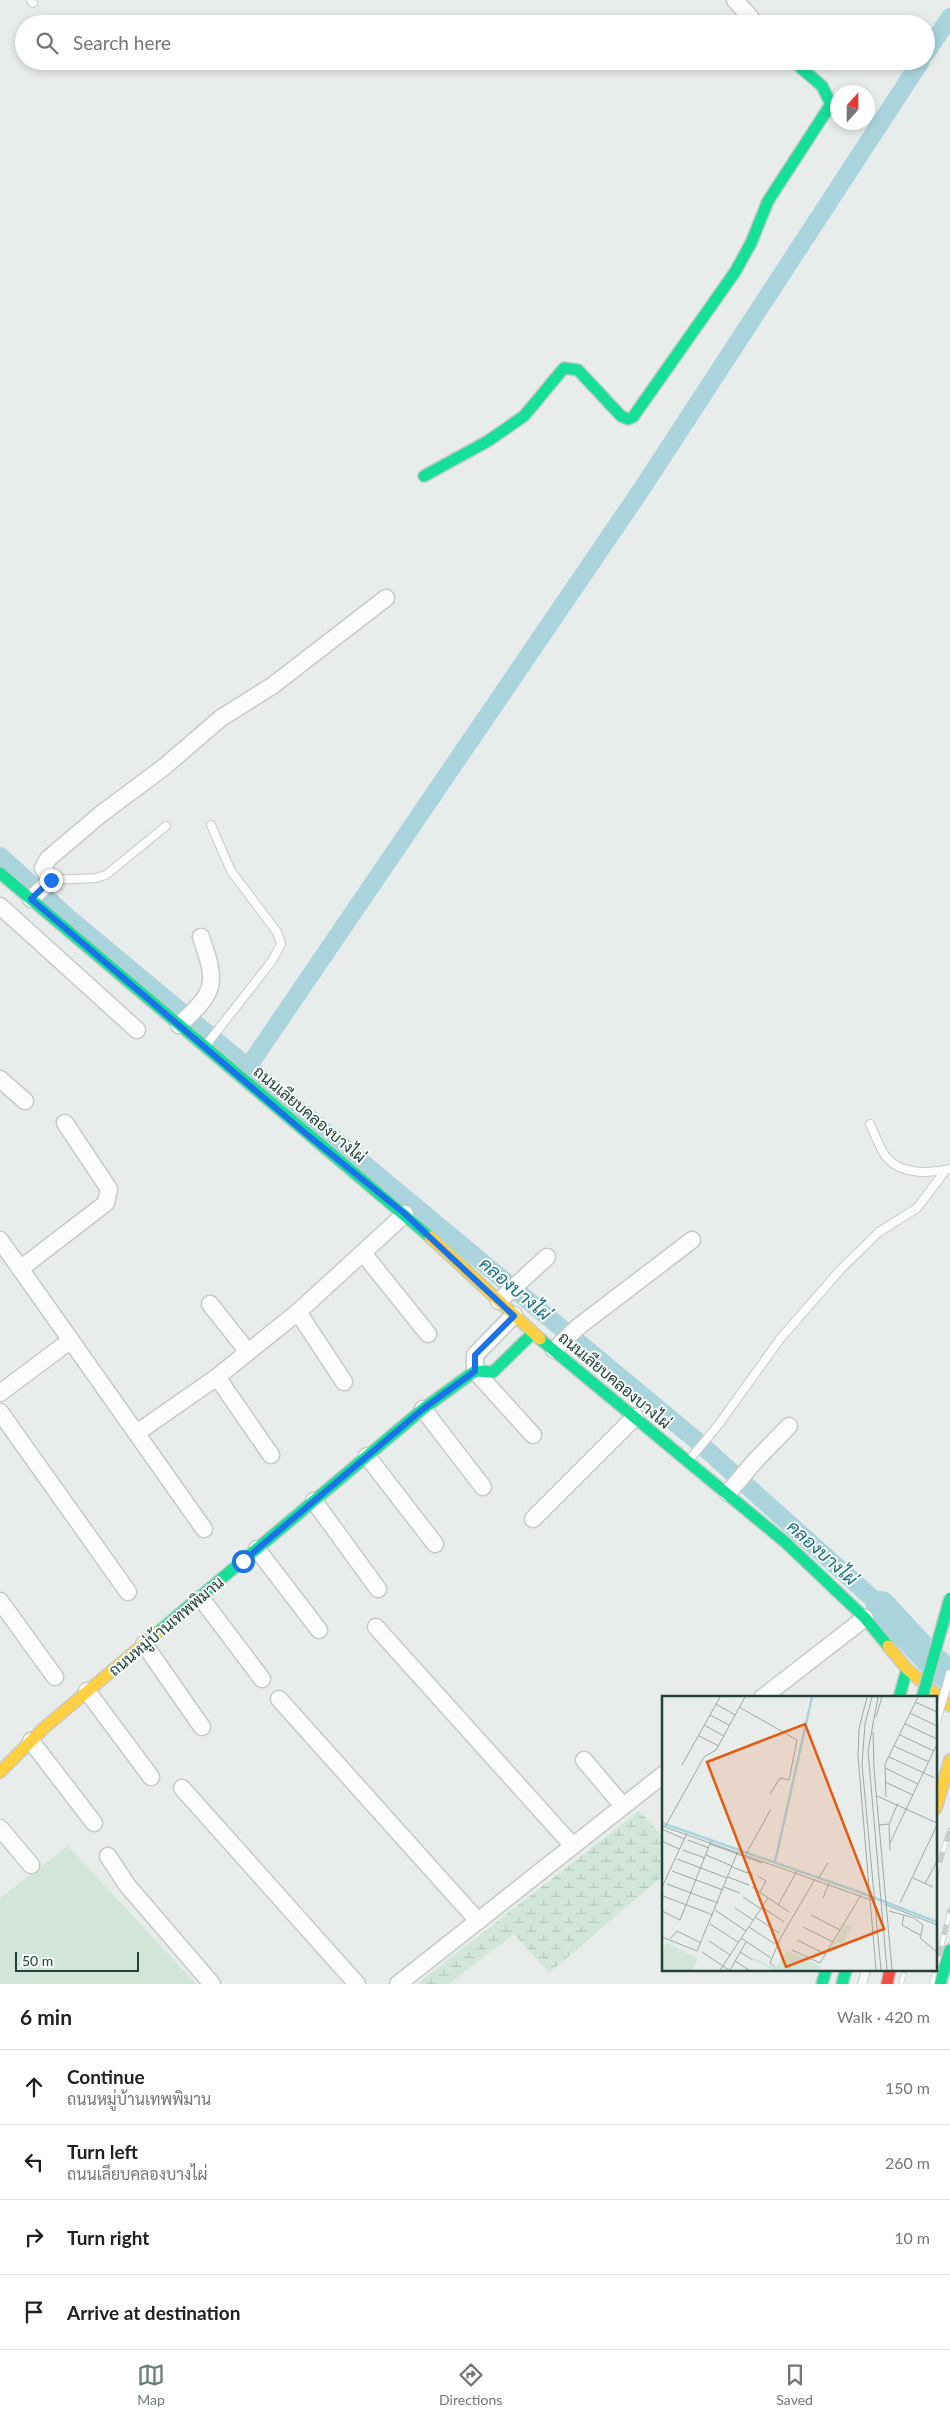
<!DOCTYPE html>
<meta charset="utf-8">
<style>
:root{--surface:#fff;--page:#f2f2f2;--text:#202124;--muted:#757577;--line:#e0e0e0;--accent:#697e78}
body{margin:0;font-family:Lato,Sarabun,sans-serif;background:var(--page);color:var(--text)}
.compass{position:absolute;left:830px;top:85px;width:45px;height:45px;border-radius:50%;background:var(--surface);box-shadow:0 2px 8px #0003;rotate:21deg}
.scale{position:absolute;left:15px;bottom:12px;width:124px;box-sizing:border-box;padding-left:5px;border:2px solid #24423a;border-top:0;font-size:14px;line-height:18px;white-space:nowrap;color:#24423a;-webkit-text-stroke:4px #f7fbf9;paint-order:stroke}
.stop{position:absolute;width:15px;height:15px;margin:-11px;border:4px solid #1a73e8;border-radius:50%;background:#fff}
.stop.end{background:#1a73e8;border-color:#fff;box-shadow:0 1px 5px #0008}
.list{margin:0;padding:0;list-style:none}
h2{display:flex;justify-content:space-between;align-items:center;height:65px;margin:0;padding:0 20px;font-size:21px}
h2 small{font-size:16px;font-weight:400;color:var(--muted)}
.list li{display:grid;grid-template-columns:32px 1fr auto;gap:15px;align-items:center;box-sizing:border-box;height:75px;padding:0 20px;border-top:1px solid var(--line)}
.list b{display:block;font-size:19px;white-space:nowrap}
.list p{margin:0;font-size:16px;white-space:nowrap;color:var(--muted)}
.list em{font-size:16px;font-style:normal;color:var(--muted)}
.icon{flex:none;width:28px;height:28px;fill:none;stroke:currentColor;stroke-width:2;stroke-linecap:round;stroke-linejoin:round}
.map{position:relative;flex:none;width:950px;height:1984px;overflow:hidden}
.search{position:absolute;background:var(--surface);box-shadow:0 2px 8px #0003;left:15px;right:15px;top:15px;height:55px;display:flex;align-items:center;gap:12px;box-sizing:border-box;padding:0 18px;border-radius:28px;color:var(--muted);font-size:19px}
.sheet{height:365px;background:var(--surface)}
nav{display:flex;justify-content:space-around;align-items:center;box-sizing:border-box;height:70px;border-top:1px solid var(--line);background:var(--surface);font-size:14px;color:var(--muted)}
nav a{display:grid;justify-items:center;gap:2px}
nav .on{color:var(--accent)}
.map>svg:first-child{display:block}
</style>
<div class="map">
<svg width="950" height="1984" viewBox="0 0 950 1984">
<defs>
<pattern id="wetland-marsh" width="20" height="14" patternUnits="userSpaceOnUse" patternTransform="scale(1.25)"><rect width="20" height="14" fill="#d1e6d8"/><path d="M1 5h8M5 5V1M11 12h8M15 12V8" fill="none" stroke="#b3c6ba"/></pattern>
</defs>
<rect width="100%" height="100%" fill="#e8edeb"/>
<polygon fill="#d1e6d8" points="68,1846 196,1984 0,1984 0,1898"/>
<polygon fill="url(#wetland-marsh)" points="639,1811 664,1838 664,1875 549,1973 514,1934 449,1984 417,1984"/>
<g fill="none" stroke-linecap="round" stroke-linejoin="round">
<g stroke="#a9d4db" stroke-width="18">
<polyline points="926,53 950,17"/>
<polyline points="0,856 71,920 697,1441 881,1606"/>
<polyline points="248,1067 641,490 921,61"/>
</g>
<polyline stroke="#a9d4db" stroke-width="30" points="881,1606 929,1658 950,1676"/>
<defs>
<g id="lane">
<polyline points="31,0 33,3"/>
<polyline points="51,880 96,878 106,875 166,826"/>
<polyline points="206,1045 272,961 281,944 277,932 231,871 211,825"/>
<path d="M870,1124C875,1134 880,1151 888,1159C902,1174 930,1174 948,1169"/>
<polyline points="689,1460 719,1424 780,1339 841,1269 879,1232 917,1208 946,1170"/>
<polyline points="947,1685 950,1674"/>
<polyline points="862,1984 866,1970"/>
</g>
<g id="street">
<polyline points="735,0 756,24"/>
<polyline points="31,899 51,880 43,868 48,859 55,853 101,814 164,767 221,718 272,686 386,598"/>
<polyline points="0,906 137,1030"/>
<path d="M179,1025C217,991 217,983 201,937"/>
<polyline points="0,1079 25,1101"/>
<polyline points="0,1240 204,1529"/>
<polyline points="363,1253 428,1334"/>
<polyline points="20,1269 106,1203 109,1189 65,1123"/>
<polyline points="499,1301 547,1257"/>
<polyline points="210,1304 248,1352"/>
<polyline points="298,1312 344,1382"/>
<polyline points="514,1315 475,1355 475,1371 533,1435"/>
<polyline points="554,1350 578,1327 692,1240"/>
<polyline points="217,1377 271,1455"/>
<polyline points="0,1393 71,1340"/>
<polyline points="423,1409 483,1487"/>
<polyline points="0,1412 128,1592"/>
<polyline points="138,1432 217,1377 298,1312 405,1214"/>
<polyline points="367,1456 435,1544"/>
<polyline points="728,1493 755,1461 789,1426"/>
<polyline points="314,1501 378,1589"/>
<polyline points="533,1519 635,1417"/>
<polyline points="257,1549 319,1630"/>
<polyline points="201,1598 262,1679"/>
<polyline points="0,1601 55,1677"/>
<polyline points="376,1627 572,1845"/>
<polyline points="144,1644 202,1727"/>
<polyline points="87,1691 151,1777"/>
<polyline points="762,1698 865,1618"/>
<polyline points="279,1699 478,1921"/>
<polyline points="31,1741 94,1823"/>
<polyline points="584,1760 623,1806"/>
<polyline points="182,1788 357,1984"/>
<polyline points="0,1828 31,1865"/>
<polyline points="108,1856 127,1885 212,1984"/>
<polyline points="398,1984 664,1774"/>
</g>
<g id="fast">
<polyline points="424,476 488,441 524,416 564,368 578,370 621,416 628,419 633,417 735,272 751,243 768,201 831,104 822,86 793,61"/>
<polyline points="0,873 430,1237"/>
<polyline points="540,1339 785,1542 865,1618 888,1646"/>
<polyline points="158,1632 423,1409 475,1371 493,1372 533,1333"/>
<polyline points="899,1698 907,1669"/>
<polyline points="822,1984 826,1970"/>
<polyline points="842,1984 846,1970"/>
<polyline points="940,1984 950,1950"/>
</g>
<g id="slow">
<polyline points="430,1237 540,1339"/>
<polyline points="888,1646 907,1669 950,1706"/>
<polyline points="0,1772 45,1727 158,1632"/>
<polyline points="936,1808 950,1760"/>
</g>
<polyline id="jam" points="887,1984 890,1970"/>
</defs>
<use href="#lane" stroke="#c5cac8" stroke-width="10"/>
<use href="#street" stroke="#c5cac8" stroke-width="19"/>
<use href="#fast" stroke="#c3cbc8" stroke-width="14"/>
<use href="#slow" stroke="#c3cbc8" stroke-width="14"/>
<use href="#jam" stroke="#c3cbc8" stroke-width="14"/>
<use href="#lane" stroke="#fcfcfc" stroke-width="8"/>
<use href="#street" stroke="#fcfcfc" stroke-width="16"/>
<use href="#fast" stroke="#16e098" stroke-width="11"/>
<use href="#slow" stroke="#ffcf43" stroke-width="11"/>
<use href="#jam" stroke="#f24e42" stroke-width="11"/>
<defs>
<g id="rail">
<polyline points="936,1873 950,1830"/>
<polyline points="936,1967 950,1911"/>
<polyline points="901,1984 905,1970"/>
<polyline points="932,1984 935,1970"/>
</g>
</defs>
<use href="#rail" stroke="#c9cdcc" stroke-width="5.5"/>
<use href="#rail" stroke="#f7fbf9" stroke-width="4" stroke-dasharray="11" stroke-linecap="butt"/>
<defs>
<polyline id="lane-bridge" points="936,1721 947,1685"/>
<polyline id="fast-bridge" points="922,1698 950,1598"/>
</defs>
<use href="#lane-bridge" stroke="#c5cac8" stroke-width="10" stroke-linecap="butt"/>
<use href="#fast-bridge" stroke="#c3cbc8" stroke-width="14" stroke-linecap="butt"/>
<use href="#lane-bridge" stroke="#fcfcfc" stroke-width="8"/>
<use href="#fast-bridge" stroke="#16e098" stroke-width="11"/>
</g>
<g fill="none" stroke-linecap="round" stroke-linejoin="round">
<polyline stroke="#1a73e8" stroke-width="6" points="51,880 31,899 304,1132 405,1214 514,1316 475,1355 475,1371 423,1409 243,1561"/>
</g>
<g text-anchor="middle" stroke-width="4" stroke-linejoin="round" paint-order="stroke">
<g font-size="16" fill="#24423a" stroke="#f7fbf9">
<text transform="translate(310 1114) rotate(40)" y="6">ถนนเลียบคลองบางไผ่</text>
<text transform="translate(615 1380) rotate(40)" y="6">ถนนเลียบคลองบางไผ่</text>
<text transform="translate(166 1626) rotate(-40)" y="6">ถนนหมู่บ้านเทพพิมาน</text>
</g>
<g font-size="18" font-style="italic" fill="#1c6f80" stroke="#f7fbf9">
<text transform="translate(515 1289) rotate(40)" y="6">คลองบางไผ่</text>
<text transform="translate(822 1553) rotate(42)" y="6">คลองบางไผ่</text>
</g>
</g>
<g transform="translate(662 1696)">
<rect width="275" height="275" fill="#e8edeb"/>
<path d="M125,254L160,271L158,274H111L92,264L93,262L113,272Z" fill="#d1e6d8"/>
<path d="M183,228L190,231L180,248L175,246L158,270ZM5,247L36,262L31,274H0V254Z" fill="#d1e6d8"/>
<path fill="none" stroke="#a9d4db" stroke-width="2.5" d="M0,127L200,197M113,166L150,1M200,197L275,226"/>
<path fill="none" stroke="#9aa9a4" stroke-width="1" d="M205,1L197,33L196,60L214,274M210,1L203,28L200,68L219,274M216,1L206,55L225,274M253,6L275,16M54,8L73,19M77,11L135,44L127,84L118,82L108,98M248,17L275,30M48,19L67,29M214,21L220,1M243,28L275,43M42,29L62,40M211,36L212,73L230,274M238,39L272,55M37,40L57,50M232,50L267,66M227,61L273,82M20,69L58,1M223,72L256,88M223,86L251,99M215,100L275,127M224,101L223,68L256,1M227,128L228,154M217,129L227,128L236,107M0,130L209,204M3,131L42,61L54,54L83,1M0,133L22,143M26,144L47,152M0,145L17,153M228,147L275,48M48,148L100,167M21,154L43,162M84,158L109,113M44,159L70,170M15,163L65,182M70,171L91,179M10,175L61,194M96,180L104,185L98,196M66,181L87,189M251,182L271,191M156,183L166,167M5,188L56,207M263,188L275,165M0,191L25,137M62,191L78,197M90,191L127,216M1,200L51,219M81,201L99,213M161,202L167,187M238,207L275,129M222,208L275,229M116,209L135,175M100,211L122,226M73,212L91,224M53,214L84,235M0,215L18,224L49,145M227,215L252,222L261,229L258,242L275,256M149,219L178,234M242,219L240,229L258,239M93,221L117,237M48,228L76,246M87,231L113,248M141,231L171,246M0,241L35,255L76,155M79,242L109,262M8,243L15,235L39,247M135,244L163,258M47,245L68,259M130,254L158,267L199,199M40,256L67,274M78,256L91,264M73,265L87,274M113,271L108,267L118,243L153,183M58,274L106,202M68,274L84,246"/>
<path fill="#e8590c" fill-opacity="0.15" stroke="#e8590c" stroke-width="2.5" d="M143,28L222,233L124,271L45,66Z"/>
<rect width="275" height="275" fill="none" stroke="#24423a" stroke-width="2.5"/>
</g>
</svg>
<svg class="compass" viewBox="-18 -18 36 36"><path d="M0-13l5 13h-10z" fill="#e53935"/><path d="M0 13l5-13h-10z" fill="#757577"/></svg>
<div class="scale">50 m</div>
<div class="stop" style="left:243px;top:1561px"></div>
<div class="stop end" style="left:51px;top:880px"></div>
<div class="search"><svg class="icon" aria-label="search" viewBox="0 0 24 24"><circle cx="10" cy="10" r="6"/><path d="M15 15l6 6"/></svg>Search here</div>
</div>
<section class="sheet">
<h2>6 min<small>Walk · 420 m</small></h2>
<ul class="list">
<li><svg class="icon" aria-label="ahead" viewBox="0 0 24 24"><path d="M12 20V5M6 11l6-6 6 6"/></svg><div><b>Continue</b><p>ถนนหมู่บ้านเทพพิมาน</p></div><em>150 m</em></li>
<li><svg class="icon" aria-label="left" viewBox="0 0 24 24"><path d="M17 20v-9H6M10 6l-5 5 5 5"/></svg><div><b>Turn left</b><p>ถนนเลียบคลองบางไผ่</p></div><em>260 m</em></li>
<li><svg class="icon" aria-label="right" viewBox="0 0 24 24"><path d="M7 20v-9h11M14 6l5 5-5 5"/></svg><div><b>Turn right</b></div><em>10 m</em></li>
<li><svg class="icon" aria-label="arrive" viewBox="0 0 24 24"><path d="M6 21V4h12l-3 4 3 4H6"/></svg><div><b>Arrive at destination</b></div></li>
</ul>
</section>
<nav>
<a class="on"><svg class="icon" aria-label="map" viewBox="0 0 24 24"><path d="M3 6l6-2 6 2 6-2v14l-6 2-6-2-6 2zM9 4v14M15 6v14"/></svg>Map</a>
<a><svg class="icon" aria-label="directions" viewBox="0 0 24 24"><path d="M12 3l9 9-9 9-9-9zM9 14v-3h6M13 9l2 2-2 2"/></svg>Directions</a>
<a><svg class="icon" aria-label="saved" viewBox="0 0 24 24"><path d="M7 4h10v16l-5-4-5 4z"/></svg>Saved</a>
</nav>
